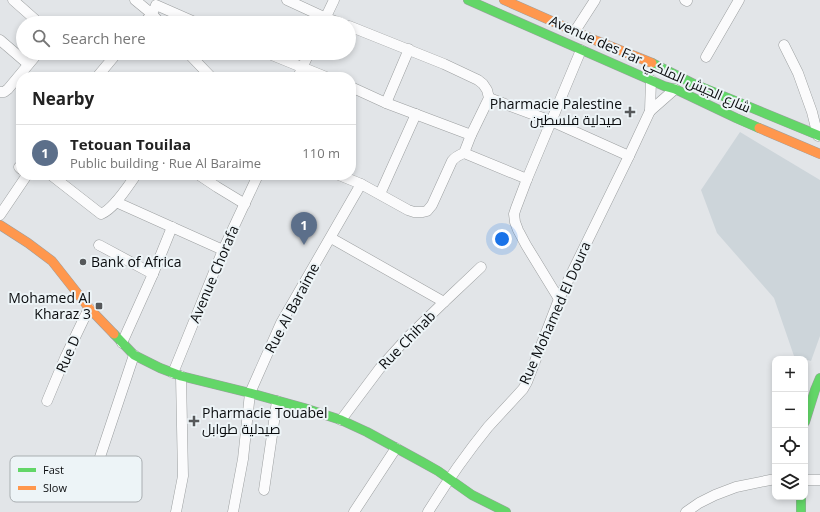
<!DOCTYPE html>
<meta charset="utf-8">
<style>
:root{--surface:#fff;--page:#f2f2f2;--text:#222;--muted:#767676;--line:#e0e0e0;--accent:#b45309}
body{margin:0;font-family:"Open Sans",Cairo,sans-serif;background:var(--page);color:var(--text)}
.controls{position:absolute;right:12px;bottom:12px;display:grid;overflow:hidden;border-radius:8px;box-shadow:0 2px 6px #0003}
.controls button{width:36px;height:36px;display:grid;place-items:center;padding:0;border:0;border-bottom:1px solid var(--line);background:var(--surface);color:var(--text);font:20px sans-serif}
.you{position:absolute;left:502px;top:239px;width:14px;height:14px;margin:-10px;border:3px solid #fff;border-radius:50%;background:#1a73e8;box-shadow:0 0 0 6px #1a73e833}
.badge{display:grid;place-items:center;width:26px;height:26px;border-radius:50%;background:var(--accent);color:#fff;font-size:13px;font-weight:700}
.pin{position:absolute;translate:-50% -33px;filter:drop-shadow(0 1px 2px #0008)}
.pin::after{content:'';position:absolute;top:21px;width:14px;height:12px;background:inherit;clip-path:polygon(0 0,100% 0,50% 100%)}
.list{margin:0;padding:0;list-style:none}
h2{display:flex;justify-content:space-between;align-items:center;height:52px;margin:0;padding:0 16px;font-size:17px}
h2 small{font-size:13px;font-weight:400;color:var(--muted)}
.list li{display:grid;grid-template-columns:26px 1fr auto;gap:12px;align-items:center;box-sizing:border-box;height:56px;padding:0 16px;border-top:1px solid var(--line)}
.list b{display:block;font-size:15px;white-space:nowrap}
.list p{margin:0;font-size:13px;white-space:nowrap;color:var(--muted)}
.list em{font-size:13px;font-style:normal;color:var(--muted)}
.icon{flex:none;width:22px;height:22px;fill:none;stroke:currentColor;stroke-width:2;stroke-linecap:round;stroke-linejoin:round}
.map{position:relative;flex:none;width:820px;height:512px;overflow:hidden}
.search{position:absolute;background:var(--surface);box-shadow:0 2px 6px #0003;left:16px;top:16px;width:340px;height:44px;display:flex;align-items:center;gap:10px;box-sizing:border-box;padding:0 14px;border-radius:22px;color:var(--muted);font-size:15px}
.panel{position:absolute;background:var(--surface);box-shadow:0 2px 6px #0003;left:16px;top:72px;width:340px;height:108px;border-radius:16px}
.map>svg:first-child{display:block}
</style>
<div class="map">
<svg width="820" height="512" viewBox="0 0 820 512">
<rect width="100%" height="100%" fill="#e2e5e8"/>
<polygon fill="#cdd5da" points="740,132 820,180 820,336 811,361 794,356 774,298 717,233 701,190"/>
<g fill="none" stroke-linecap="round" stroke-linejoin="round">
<defs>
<g id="street">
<polyline points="13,0 39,23"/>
<polyline points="135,0 152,14 160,23"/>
<polyline points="287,0 326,18 340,23"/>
<polyline points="685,0 687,1"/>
<polyline points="156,5 197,23"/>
<polyline points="144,23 152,14 154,9"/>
<polyline points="323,23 334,0"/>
<polyline points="349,26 444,64 478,80 483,84 487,90 489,98 471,135 464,153"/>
<polyline points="575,31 595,0"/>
<polyline points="0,40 28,64"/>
<polyline points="784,45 798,73 812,112 818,136"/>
<polyline points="188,53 211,77"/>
<polyline points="267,53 326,77"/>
<polyline points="706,57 739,0"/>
<polyline points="97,77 117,53"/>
<polyline points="298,77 309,53"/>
<polyline points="351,87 386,103 471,135"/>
<polyline points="0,92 4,92 8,89 38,53"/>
<polyline points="489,98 551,121 629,156"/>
<polyline points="386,103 409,49"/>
<polyline points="650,111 675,89"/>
<polyline points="19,167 21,169"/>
<path d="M51,175L101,214C114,209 128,186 136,175"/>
<polyline points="199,175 217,187 245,204"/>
<path d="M339,175L361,184L408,210L414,212H423L427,211L432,205L452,161C455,157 459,155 464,153L527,179"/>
<polyline points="380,194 416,114"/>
<polyline points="116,202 223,250"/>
<polyline points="0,215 27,175"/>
<polyline points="331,238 444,302"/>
<polyline points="99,245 153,274"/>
<polyline points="559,299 526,245 518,230 515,222 514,214 516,208 527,179 581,50"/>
<polyline points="122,343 153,274 172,227"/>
<polyline points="173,373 223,250 258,175"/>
<polyline points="47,401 65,358 89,308"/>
<polyline points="341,420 380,368 407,338 444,302 481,267"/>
<polyline points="99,460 134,355"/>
<polyline points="805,480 820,480"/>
<polyline points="264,490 277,401"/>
<polyline points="176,512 183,476 181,376"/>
<polyline points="233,512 243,459 250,393 281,323 361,184"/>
<polyline points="354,512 396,448"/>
<path d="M428,512C446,483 466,454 488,427C500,414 512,401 523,389L527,382L559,299L629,156L650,111L651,80"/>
<polyline points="686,512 699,503 715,495 736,487 775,479"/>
</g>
<g id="fast">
<polyline points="468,0 664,86 675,89 736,118 759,128"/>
<polyline points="652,63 694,84 820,136"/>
<polyline points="114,334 134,355 160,368 181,376 250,393 304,408 341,420 367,432 422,462 438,471 472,495 506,512"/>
<polyline points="805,422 815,390 820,378"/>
<polyline points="801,497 801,512"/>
</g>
<g id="slow">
<polyline points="504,0 597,41 652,63"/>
<polyline points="759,128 820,154"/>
<polyline points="0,225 28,243 52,261 89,308 114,334"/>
</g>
</defs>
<use href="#street" stroke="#9c9fa0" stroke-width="11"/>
<use href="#fast" stroke="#9c9fa0" stroke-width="10"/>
<use href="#slow" stroke="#9c9fa0" stroke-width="10"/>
<use href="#street" stroke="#fbfbfc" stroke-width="10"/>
<use href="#fast" stroke="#63d668" stroke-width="9"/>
<use href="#slow" stroke="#ff974d" stroke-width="9"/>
</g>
<g fill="#56585a" stroke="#edf4f7" stroke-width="1.5">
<path d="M628 106h4v4h4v4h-4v4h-4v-4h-4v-4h4z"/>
<circle cx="83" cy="262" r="4"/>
<rect x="95" y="302" width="8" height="8" rx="2"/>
<path d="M192 415h4v4h4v4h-4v4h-4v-4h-4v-4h4z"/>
</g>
<g text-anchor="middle" stroke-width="4" stroke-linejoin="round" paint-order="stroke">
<g font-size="14" fill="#0a0c0e" stroke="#edf4f7">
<text transform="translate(650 64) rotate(24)" y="5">Avenue des Far شارع الجيش الملكي</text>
<text transform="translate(214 274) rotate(-67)" y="5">Avenue Chorafa</text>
<text transform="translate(292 308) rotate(-62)" y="5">Rue Al Baraime</text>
<text transform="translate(555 313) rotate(-66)" y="5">Rue Mohamed El Doura</text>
<text transform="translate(407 340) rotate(-46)" y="5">Rue Chihab</text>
<text transform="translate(68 354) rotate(-66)" y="5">Rue D</text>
</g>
<g font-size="14" fill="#0a0c0e" stroke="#edf4f7" text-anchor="end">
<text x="622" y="109">Pharmacie Palestine<tspan x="622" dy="16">صيدلية فلسطين</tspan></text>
<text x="91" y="267" text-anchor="start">Bank of Africa</text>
<text x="91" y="303">Mohamed Al<tspan x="91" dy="16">Kharaz 3</tspan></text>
<text x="202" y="418" text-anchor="start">Pharmacie Touabel<tspan x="202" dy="16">صيدلية طوابل</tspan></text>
</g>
</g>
<rect x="10" y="456" width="132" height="46" rx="6" fill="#edf4f7" stroke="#a9aeb1" stroke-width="1"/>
<rect x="18" y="468" width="18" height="4" fill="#63d668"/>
<rect x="18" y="486" width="18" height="4" fill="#ff974d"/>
<g font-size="11" fill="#0a0c0e">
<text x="43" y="474">Fast</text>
<text x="43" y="492">Slow</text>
</g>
</svg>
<div class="controls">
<button>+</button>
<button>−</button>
<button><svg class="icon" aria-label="locate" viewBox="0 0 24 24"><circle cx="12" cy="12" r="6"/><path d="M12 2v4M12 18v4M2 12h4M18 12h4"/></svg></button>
<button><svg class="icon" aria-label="layers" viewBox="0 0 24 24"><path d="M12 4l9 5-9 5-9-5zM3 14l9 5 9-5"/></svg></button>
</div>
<div class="you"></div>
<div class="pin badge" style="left:304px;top:245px;background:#5c6f8a">1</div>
<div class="search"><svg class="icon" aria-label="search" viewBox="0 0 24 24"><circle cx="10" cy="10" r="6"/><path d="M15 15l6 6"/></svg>Search here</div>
<section class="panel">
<h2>Nearby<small></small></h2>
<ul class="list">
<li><span class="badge" style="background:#5c6f8a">1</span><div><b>Tetouan Touilaa</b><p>Public building · Rue Al Baraime</p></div><em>110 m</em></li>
</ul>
</section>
</div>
